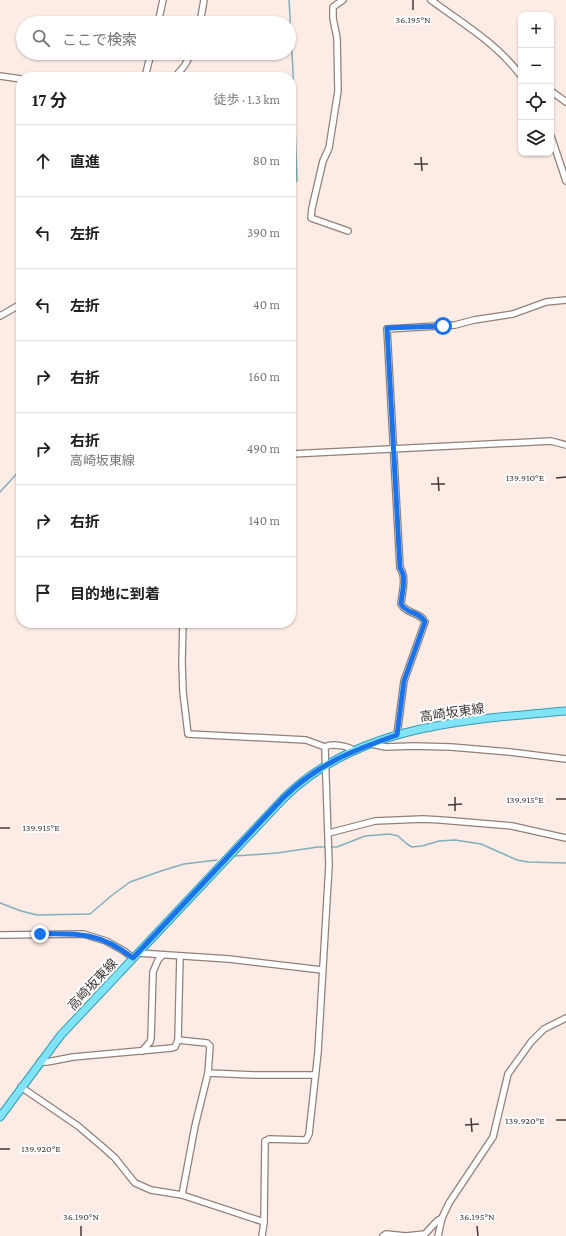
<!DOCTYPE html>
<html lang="ja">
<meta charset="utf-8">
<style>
:root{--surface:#fff;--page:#f6f6f6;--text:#222;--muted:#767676;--line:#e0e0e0}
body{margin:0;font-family:"Crimson Pro","Noto Sans JP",serif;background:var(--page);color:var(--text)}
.controls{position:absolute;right:12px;top:12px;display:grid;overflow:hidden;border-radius:8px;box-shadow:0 1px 3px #0004}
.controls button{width:36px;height:36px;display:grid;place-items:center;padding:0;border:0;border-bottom:1px solid var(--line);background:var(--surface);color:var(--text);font:20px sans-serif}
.stop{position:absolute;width:12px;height:12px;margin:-9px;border:3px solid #1a73e8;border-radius:50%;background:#fff}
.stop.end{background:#1a73e8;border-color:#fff;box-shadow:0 1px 4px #0008}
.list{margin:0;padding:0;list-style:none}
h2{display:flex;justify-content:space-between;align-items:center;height:52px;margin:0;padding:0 16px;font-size:17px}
h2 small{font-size:13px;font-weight:400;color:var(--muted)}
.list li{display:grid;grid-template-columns:26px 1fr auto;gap:12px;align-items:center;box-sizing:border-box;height:72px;padding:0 16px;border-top:1px solid var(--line)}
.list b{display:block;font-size:15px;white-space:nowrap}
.list p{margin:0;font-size:13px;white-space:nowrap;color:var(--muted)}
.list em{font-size:13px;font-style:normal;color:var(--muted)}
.icon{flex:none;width:22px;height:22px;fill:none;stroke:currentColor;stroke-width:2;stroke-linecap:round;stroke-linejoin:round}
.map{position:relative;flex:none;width:566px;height:1236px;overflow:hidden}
.search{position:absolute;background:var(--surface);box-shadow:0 1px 3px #0004;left:16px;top:16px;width:280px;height:44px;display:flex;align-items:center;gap:10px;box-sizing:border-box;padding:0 14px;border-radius:22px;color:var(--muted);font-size:15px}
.panel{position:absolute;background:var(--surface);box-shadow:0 1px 3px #0004;left:16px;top:72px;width:280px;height:556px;border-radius:16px}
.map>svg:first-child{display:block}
</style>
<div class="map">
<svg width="566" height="1236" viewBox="0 0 566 1236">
<rect width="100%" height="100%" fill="#fdece6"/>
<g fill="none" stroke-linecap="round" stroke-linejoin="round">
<g stroke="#81aebb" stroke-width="1.5">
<polyline points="289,0 293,71 297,180 291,190"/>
<polyline points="0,492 21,469"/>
<polyline points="331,847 337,847 365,836 390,834 398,836 407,844 412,847 422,846 439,841 455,840 481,844 517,860 528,862 566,863"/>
<polyline points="235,856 277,853 318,847 327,847"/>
<polyline points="0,903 21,911 37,915 90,914 111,896 130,882 161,871 184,864 217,860"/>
</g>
<defs>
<g id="minor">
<polyline points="343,0 333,7 333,18 337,38 338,91 329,148 323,161 312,208 311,218 348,231"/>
<path d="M431,0C462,23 498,44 521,76"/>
<polyline points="158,23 163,0"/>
<polyline points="200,23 204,0"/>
<polyline points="0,76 21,79"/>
<polyline points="145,77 151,53"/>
<polyline points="175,77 185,65 191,53"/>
<polyline points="551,91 566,102"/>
<polyline points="551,136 566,181"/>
<polyline points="0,316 21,304"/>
<polyline points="291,454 551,441 566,445"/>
<polyline points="183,623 182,662 183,692 188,734 306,740 325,747 325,749 329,865 318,1052 309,1134 306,1140 303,1140 269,1139 265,1141 264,1222"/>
<path d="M397,735L404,681L425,622C421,612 406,614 401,604C402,592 407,577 400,568L387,329L455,325L474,320L513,314L546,302L566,300"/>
<polyline points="371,744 386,747 413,746 451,747 510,752 566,759"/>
<path d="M325,747C332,743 349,746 355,751"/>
<polyline points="329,833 375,821 423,819 441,820 512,826 566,838"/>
<polyline points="0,935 83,934 106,941 124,951 133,958"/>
<polyline points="138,953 229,959 322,970"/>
<polyline points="178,1040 207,1043 210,1046 208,1073 195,1126 182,1195"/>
<polyline points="142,1051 150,1042 151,1038 153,972 158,960 163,955"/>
<polyline points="40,1062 47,1062 73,1057 172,1048 175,1047 178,1040 180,956"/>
<polyline points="208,1073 254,1075 315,1075"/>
<polyline points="21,1087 78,1126 105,1149 115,1158 135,1183 151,1190 182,1195 264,1222 262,1236"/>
<polyline points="383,1236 386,1234 406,1236 425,1234 437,1221 442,1218"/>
<polyline points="438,1236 442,1218 449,1203 493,1137 508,1074 531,1042 544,1029 566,1018"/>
</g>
<path id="major" d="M0,1117L61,1035L283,799C358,724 467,720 566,711"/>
</defs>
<use href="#minor" stroke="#917f78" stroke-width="8"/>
<use href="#major" stroke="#339bb2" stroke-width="9"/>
<use href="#minor" stroke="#fff" stroke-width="5.5"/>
<use href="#major" stroke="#80e3f8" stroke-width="7"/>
</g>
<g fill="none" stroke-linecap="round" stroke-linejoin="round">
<path stroke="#1a73e8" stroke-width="5" d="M40,934C79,933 101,933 133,958L283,798C318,764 351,751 397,735L404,681L425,622C421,612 406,614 401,604C402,592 407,577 400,568L387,328L443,326"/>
</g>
<path fill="none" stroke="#413936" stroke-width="1.5" d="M413,0V10M421,157L422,171M414,164H428M438,477L439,491M556,478L566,477M431,484H445M455,797V811M556,799H566M448,805L462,804M0,828H10M471,1118L472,1132M556,1120H566M465,1125L479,1124M0,1149H10M81,1226V1236M477,1226L478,1236"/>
<g text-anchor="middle" stroke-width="4" stroke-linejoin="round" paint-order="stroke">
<g font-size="13" fill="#413936" stroke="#fefefe">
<text transform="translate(452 712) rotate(-8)" y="5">高崎坂東線</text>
<text transform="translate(92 984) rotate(-47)" y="5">高崎坂東線</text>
</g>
</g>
<g font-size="10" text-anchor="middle" fill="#413936" stroke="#fefefe" stroke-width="4" stroke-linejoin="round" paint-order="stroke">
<text x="413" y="23">36.195°N</text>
<text x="525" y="481">139.910°E</text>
<text x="525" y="803">139.915°E</text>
<text x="41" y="831">139.915°E</text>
<text x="525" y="1124">139.920°E</text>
<text x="41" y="1152">139.920°E</text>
<text x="81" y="1220">36.190°N</text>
<text x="477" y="1220">36.195°N</text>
</g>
</svg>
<div class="controls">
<button>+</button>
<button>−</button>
<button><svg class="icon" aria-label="locate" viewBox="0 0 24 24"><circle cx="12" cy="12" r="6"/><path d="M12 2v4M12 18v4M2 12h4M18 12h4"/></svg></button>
<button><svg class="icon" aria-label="layers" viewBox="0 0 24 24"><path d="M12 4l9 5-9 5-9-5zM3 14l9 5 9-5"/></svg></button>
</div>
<div class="stop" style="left:443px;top:326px"></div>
<div class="stop end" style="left:40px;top:934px"></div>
<div class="search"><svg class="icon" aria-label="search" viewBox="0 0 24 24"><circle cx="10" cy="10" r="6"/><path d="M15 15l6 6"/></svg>ここで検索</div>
<section class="panel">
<h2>17 分<small>徒歩 · 1.3 km</small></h2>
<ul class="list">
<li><svg class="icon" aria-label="ahead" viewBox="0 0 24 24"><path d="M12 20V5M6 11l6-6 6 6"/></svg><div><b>直進</b></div><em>80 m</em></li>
<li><svg class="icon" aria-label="left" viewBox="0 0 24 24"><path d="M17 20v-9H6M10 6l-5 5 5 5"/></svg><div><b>左折</b></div><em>390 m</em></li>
<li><svg class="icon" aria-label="left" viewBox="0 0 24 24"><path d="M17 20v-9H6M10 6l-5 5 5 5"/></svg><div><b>左折</b></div><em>40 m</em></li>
<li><svg class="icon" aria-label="right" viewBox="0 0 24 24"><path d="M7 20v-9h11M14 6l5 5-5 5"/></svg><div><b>右折</b></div><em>160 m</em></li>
<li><svg class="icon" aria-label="right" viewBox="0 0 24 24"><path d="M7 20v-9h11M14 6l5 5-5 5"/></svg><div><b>右折</b><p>高崎坂東線</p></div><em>490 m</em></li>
<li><svg class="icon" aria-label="right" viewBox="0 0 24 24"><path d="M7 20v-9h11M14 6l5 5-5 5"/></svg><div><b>右折</b></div><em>140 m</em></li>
<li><svg class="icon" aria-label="arrive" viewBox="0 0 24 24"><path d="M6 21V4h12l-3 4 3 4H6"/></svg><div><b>目的地に到着</b></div></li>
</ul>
</section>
</div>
